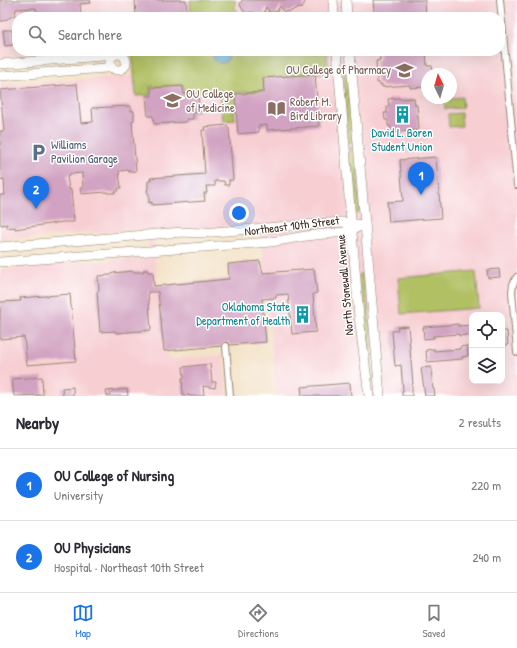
<!DOCTYPE html>
<meta charset="utf-8">
<style>
:root{--surface:#fff;--page:#f7f7f7;--text:#2b2b33;--muted:#7c7c81;--line:#e1e1e2;--accent:#1a73e8}
body{margin:0;font-family:"Patrick Hand",sans-serif;background:var(--page);color:var(--text)}
.controls{position:absolute;right:12px;bottom:12px;display:grid;overflow:hidden;border-radius:8px;box-shadow:0 4px 16px #0002}
.controls button{width:36px;height:36px;display:grid;place-items:center;padding:0;border:0;border-bottom:1px solid var(--line);background:var(--surface);color:var(--text);font:20px sans-serif}
.compass{position:absolute;left:421px;top:68px;width:36px;height:36px;border-radius:50%;background:var(--surface);box-shadow:0 4px 16px #0002;rotate:355deg}
.you{position:absolute;left:239px;top:213px;width:14px;height:14px;margin:-10px;border:3px solid #fff;border-radius:50%;background:#1a73e8;box-shadow:0 0 0 6px #1a73e833}
.badge{display:grid;place-items:center;width:26px;height:26px;border-radius:50%;background:var(--accent);color:#fff;font-size:13px;font-weight:700}
.pin{position:absolute;translate:-50% -33px;filter:drop-shadow(0 1px 2px #0008)}
.pin::after{content:'';position:absolute;top:21px;width:14px;height:12px;background:inherit;clip-path:polygon(0 0,100% 0,50% 100%)}
.list{margin:0;padding:0;list-style:none}
h2{display:flex;justify-content:space-between;align-items:center;height:52px;margin:0;padding:0 16px;font-size:17px}
h2 small{font-size:13px;font-weight:400;color:var(--muted)}
.list li{display:grid;grid-template-columns:26px 1fr auto;gap:12px;align-items:center;box-sizing:border-box;height:72px;padding:0 16px;border-top:1px solid var(--line)}
.list b{display:block;font-size:15px;white-space:nowrap}
.list p{margin:0;font-size:13px;white-space:nowrap;color:var(--muted)}
.list em{font-size:13px;font-style:normal;color:var(--muted)}
.icon{flex:none;width:22px;height:22px;fill:none;stroke:currentColor;stroke-width:2;stroke-linecap:round;stroke-linejoin:round}
.map{position:relative;flex:none;width:517px;height:396px;overflow:hidden}
.search{position:absolute;background:var(--surface);box-shadow:0 4px 16px #0002;left:12px;right:12px;top:12px;height:44px;display:flex;align-items:center;gap:10px;box-sizing:border-box;padding:0 14px;border-radius:16px;color:var(--muted);font-size:15px}
.sheet{height:196px;background:var(--surface)}
nav{display:flex;justify-content:space-around;align-items:center;box-sizing:border-box;height:56px;border-top:1px solid var(--line);background:var(--surface);font-size:11px;color:var(--muted)}
nav a{display:grid;justify-items:center;gap:2px}
nav .on{color:var(--accent)}
.map>svg:first-child{display:block}
</style>
<div class="map">
<svg width="517" height="396" viewBox="0 0 517 396">
<rect width="100%" height="100%" fill="#fff"/>
<filter id="ink" filterUnits="userSpaceOnUse"><feTurbulence type="fractalNoise" baseFrequency=".025" numOctaves="2"/><feDisplacementMap in="SourceGraphic" scale="8" xChannelSelector="R" yChannelSelector="G"/><feConvolveMatrix kernelMatrix="1 2 1 2 8 2 1 2 1" color-interpolation-filters="sRGB"/></filter>
<filter id="wash" filterUnits="userSpaceOnUse"><feTurbulence type="fractalNoise" baseFrequency=".012" numOctaves="4" result="noise"/><feDisplacementMap in="SourceGraphic" scale="16" xChannelSelector="R" yChannelSelector="G"/><feGaussianBlur stdDeviation="0.9" result="paint"/><feColorMatrix in="noise" values="0 0 0 0 0 0 0 0 0 0 0 0 0 0 0 0 0 1.4 0 .05"/><feComposite in="paint" operator="in"/></filter>
<g filter="url(#wash)">
<rect width="100%" height="100%" fill="#f3e1c5"/>
<path fill="#f7cfd3" fill-rule="evenodd" d="M0,0H517V396H276L260,224L259,225L152,231L164,351L172,360L223,355L227,396H0V269L149,257L146,229L0,240V84L134,76L132,51H500V17H17V51H70L0,57ZM427,74H451V98H427ZM472,315H502V381H472Z"/>
<g fill="#b1c063" stroke="#767540">
<polygon points="190,0 235,0 235,8 242,17 278,15 279,17 191,17"/>
<polygon points="132,51 327,51 328,73 263,78 264,91 235,93 236,109 234,109 235,120 223,121 220,90 184,93 183,85 150,87 151,95 136,96"/>
<polygon points="342,61 346,61 349,102 354,121 355,142 348,143"/>
<polygon points="462,97 463,108 445,109 444,99"/>
<polygon points="461,113 462,126 449,127 448,114"/>
<polygon points="356,147 360,211 358,214 355,213 348,148"/>
<polygon points="476,271 479,308 401,314 398,278"/>
<polygon points="361,273 363,275 365,292 369,310 375,383 372,383 369,380 359,276"/>
</g>
<path fill="#5eb1da" stroke="#4c6e7c" d="M213,51H229C232,67 210,67 213,51Z"/>
<g id="blocks">
<g fill="#d1a2c1">
<polygon points="0,0 90,0 91,3 80,4 81,17 42,17 42,13 37,13 36,8 16,9 15,15 3,21 0,21"/>
<polygon points="135,0 186,0 187,17 136,17"/>
<polygon points="242,0 306,0 302,8 294,9 292,11 284,12 280,6 276,13 271,14 266,7 263,15 255,15 253,12 245,13 240,5"/>
<polygon points="373,0 425,0 426,17 375,17 373,12 374,12"/>
<polygon points="3,30 12,30 13,45 5,46"/>
<polygon points="379,51 426,51 427,66 432,66 433,74 427,74 427,87 410,88 410,85 382,87 382,84 380,85 380,83 377,83 377,76 376,61 378,61 378,60 380,60"/>
<polygon points="315,74 319,126 267,130 267,125 258,126 259,132 238,134 235,94 264,92 263,78"/>
<polygon points="77,84 81,123 93,122 92,108 131,106 131,111 134,111 134,121 132,121 136,171 129,172 128,170 119,171 121,188 118,188 118,191 115,191 115,193 107,193 107,192 81,194 80,188 83,188 82,173 69,174 69,175 67,176 69,190 71,189 74,222 63,222 15,229 15,227 7,228 7,224 1,225 0,223 0,195 5,195 4,179 0,180 0,131 4,131 0,90"/>
<polygon points="183,86 184,94 198,93 199,112 193,113 193,119 186,119 186,122 154,124 153,116 148,116 146,96 152,96 151,88"/>
<polygon points="399,98 399,99 414,98 415,105 417,105 419,130 391,133 390,126 388,126 388,120 385,120 384,113 387,113 387,106 389,106 388,99"/>
<polygon points="227,125 228,128 229,128 233,180 229,180 229,185 225,185 224,181 215,181 215,186 206,186 207,193 204,193 205,201 152,205 152,202 149,203 149,195 147,191 148,188 148,181 151,181 150,178 205,174 202,130 205,130 204,127"/>
<polygon points="436,157 441,218 389,222 387,202 403,201 400,160"/>
<polygon points="260,261 263,273 314,269 317,293 313,294 316,332 292,334 288,294 276,295 276,298 262,299 266,342 230,345 228,342 226,342 223,343 222,346 164,351 158,292 148,292 151,330 116,333 115,331 100,332 97,292 99,290 98,276 111,275 113,273 132,271 132,272 143,272 143,270 148,270 148,272 153,272 154,286 229,279 228,264"/>
<polygon points="499,269 500,277 488,278 487,270"/>
<polygon points="70,294 76,361 27,365 24,337 0,339 0,302 21,301 20,298"/>
<polygon points="458,324 458,326 472,325 472,334 459,336 459,334 433,336 434,338 424,339 423,327"/>
<polygon points="408,326 413,384 412,384 412,396 402,396 402,391 403,391 401,365 395,366 392,331 398,330 397,327"/>
<polygon points="502,331 507,331 508,345 502,345"/>
<polygon points="467,346 468,356 462,357 462,359 427,362 426,350 434,349 434,351 460,349 460,347"/>
<polygon points="210,364 212,382 216,382 215,388 203,386 204,396 189,396 189,395 183,395 182,378 184,378 183,367"/>
<polygon points="431,367 433,389 434,389 435,396 425,396 421,368"/>
<polygon points="42,377 43,395 14,396 12,379"/>
<polygon points="350,383 351,396 302,396 301,387"/>
<polygon points="73,387 73,396 63,396 62,388"/>
<polygon points="127,389 128,396 107,396 106,391"/>
</g>
</g>
</g>
<g filter="url(#ink)">
<use href="#blocks" fill-opacity="0" stroke="#978672" stroke-width="1"/>
<g fill="none" stroke-linecap="round" stroke-linejoin="round">
<defs>
<g id="street">
<polyline points="500,0 517,185"/>
<polyline points="517,277 513,284 512,292 517,352"/>
<polyline points="226,346 230,396"/>
</g>
<g id="secondary">
<polyline points="333,0 334,17"/>
<polyline points="346,0 347,17"/>
<polyline points="337,51 359,317 369,396"/>
<polyline points="350,51 380,396"/>
<circle cx="118" cy="62" r="8"/>
<polyline points="0,64 115,55"/>
<polyline points="0,76 106,68 111,67"/>
<polyline points="0,247 182,232 201,233 342,222 361,225"/>
<polyline points="0,262 271,242 306,236 344,232 365,225"/>
</g>
</defs>
<use href="#street" stroke="#978672" stroke-width="8"/>
<use href="#secondary" stroke="#978672" stroke-width="10"/>
<use href="#street" stroke="#fff" stroke-width="6"/>
<use href="#secondary" stroke="#fff" stroke-width="9"/>
</g>
</g>
<defs>
<symbol id="university-bare" viewBox="-9 -9 18 18"><path d="M0-5L7-2L0 1L-7-2ZM-4 1L0 2.5L4 1V4Q0 6-4 4Z" fill="#8d6e63" stroke="#fff" stroke-width="2.5" paint-order="stroke"/></symbol>
<symbol id="library-bare" viewBox="-9 -9 18 18"><path d="M-6-4Q-3-5.5-.7-3.5V5Q-3 3-6 4ZM6-4Q3-5.5 .7-3.5V5Q3 3 6 4Z" fill="#8d6e63" stroke="#fff" stroke-width="2.5" paint-order="stroke"/></symbol>
<symbol id="building-bare" viewBox="-9 -9 18 18"><path d="M-4-6H4V6H1V3H-1V6H-4ZM-2.5-4.3h1.7v1.8h-1.7ZM.8-4.3h1.7v1.8H.8ZM-2.5-1h1.7V.8h-1.7ZM.8-1h1.7V.8H.8Z" fill="#0f9aa8" stroke="#fff" stroke-width="2.5" paint-order="stroke"/></symbol>
<symbol id="parking-bare" viewBox="-9 -9 18 18"><path d="M-3.5-5.5H1a3.5 3.5 0 0 1 0 7H-1V5.5H-3.5ZM-1-3.4V-.6H.8a1.4 1.4 0 0 0 0-2.8Z" fill="#5c6f8a" stroke="#fff" stroke-width="2.5" paint-order="stroke"/></symbol>
</defs>
<g fill-rule="evenodd">
<use href="#university-bare" x="392" y="58" width="25" height="25"/>
<use href="#university-bare" x="160" y="88" width="25" height="25"/>
<use href="#library-bare" x="264" y="96" width="25" height="25"/>
<use href="#building-bare" x="390" y="102" width="25" height="25"/>
<use href="#parking-bare" x="26" y="140" width="25" height="25"/>
<use href="#building-bare" x="290" y="302" width="25" height="25"/>
</g>
<g text-anchor="middle" stroke-width="3" stroke-linejoin="round" paint-order="stroke">
<g font-size="12" fill="#785e54" stroke="#fff" text-anchor="start">
<text x="391" y="74" text-anchor="end">OU College of Pharmacy</text>
<text x="186" y="98">OU College<tspan x="186" dy="14">of Medicine</tspan></text>
<text x="290" y="106">Robert M.<tspan x="290" dy="14">Bird Library</tspan></text>
</g>
<g font-size="12" fill="#0d838f" stroke="#fff">
<text x="402" y="137">David L. Boren<tspan x="402" dy="14">Student Union</tspan></text>
<text x="290" y="311" text-anchor="end">Oklahoma State<tspan x="290" dy="14">Department of Health</tspan></text>
</g>
<g font-size="12" fill="#4e5e75" stroke="#fff" text-anchor="start">
<text x="51" y="149">Williams<tspan x="51" dy="14">Pavilion Garage</tspan></text>
</g>
<g font-size="12" fill="#3b2a1e" stroke="#fff">
<text transform="translate(292 226) rotate(-7)" y="4">Northeast 10th Street</text>
<text transform="translate(345 285) rotate(-95)" y="4">North Stonewall Avenue</text>
</g>
</g>
</svg>
<div class="controls">
<button><svg class="icon" aria-label="locate" viewBox="0 0 24 24"><circle cx="12" cy="12" r="6"/><path d="M12 2v4M12 18v4M2 12h4M18 12h4"/></svg></button>
<button><svg class="icon" aria-label="layers" viewBox="0 0 24 24"><path d="M12 4l9 5-9 5-9-5zM3 14l9 5 9-5"/></svg></button>
</div>
<svg class="compass" viewBox="-18 -18 36 36"><path d="M0-13l5 13h-10z" fill="#e53935"/><path d="M0 13l5-13h-10z" fill="#7c7c81"/></svg>
<div class="you"></div>
<div class="pin badge" style="left:421px;top:195px">1</div>
<div class="pin badge" style="left:36px;top:209px">2</div>
<div class="search"><svg class="icon" aria-label="search" viewBox="0 0 24 24"><circle cx="10" cy="10" r="6"/><path d="M15 15l6 6"/></svg>Search here</div>
</div>
<section class="sheet">
<h2>Nearby<small>2 results</small></h2>
<ul class="list">
<li><span class="badge">1</span><div><b>OU College of Nursing</b><p>University</p></div><em>220 m</em></li>
<li><span class="badge">2</span><div><b>OU Physicians</b><p>Hospital · Northeast 10th Street</p></div><em>240 m</em></li>
</ul>
</section>
<nav>
<a class="on"><svg class="icon" aria-label="map" viewBox="0 0 24 24"><path d="M3 6l6-2 6 2 6-2v14l-6 2-6-2-6 2zM9 4v14M15 6v14"/></svg>Map</a>
<a><svg class="icon" aria-label="directions" viewBox="0 0 24 24"><path d="M12 3l9 9-9 9-9-9zM9 14v-3h6M13 9l2 2-2 2"/></svg>Directions</a>
<a><svg class="icon" aria-label="saved" viewBox="0 0 24 24"><path d="M7 4h10v16l-5-4-5 4z"/></svg>Saved</a>
</nav>
